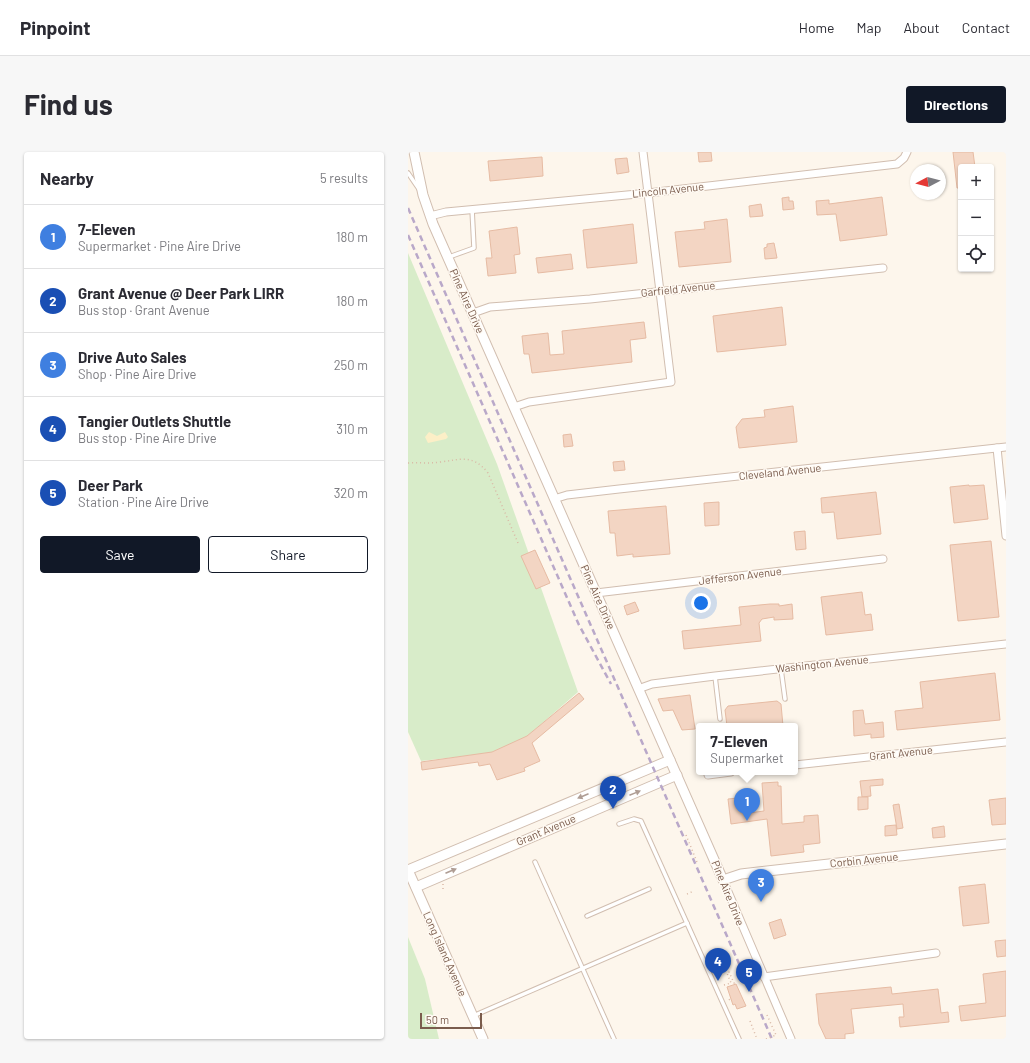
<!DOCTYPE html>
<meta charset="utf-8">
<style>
:root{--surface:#fff;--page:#f7f7f7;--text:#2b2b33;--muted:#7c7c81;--line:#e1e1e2;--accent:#111827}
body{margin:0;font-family:Barlow,sans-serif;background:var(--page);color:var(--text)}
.controls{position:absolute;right:12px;top:12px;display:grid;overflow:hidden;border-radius:4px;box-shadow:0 1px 3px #0004}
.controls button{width:36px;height:36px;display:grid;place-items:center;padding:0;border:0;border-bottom:1px solid var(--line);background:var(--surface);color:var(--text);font:20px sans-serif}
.compass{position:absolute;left:502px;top:12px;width:36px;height:36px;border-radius:50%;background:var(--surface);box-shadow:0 1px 3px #0004;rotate:263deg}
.scale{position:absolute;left:12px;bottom:10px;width:62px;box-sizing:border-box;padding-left:4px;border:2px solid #7a5c4d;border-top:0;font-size:11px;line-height:14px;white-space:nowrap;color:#7a5c4d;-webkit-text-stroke:3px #fffaf3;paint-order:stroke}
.you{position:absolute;left:293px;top:451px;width:14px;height:14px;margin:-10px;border:3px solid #fff;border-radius:50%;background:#1a73e8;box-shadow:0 0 0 6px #1a73e833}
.badge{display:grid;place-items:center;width:26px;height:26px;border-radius:50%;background:var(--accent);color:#fff;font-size:13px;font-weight:700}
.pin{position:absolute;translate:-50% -33px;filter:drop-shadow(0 1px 2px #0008)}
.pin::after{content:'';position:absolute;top:21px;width:14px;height:12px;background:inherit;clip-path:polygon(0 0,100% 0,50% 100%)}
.popup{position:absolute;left:288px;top:571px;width:102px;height:52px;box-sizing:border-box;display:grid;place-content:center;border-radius:4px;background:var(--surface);filter:drop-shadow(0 1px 3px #0005);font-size:13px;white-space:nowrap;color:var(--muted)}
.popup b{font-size:15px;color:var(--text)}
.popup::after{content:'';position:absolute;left:50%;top:100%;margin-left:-8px;border:8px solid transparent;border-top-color:var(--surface)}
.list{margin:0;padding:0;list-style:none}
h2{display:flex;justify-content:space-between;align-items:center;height:52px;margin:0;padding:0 16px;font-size:17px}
h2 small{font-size:13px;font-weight:400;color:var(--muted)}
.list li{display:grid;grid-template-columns:26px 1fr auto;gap:12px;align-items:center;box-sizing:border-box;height:64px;padding:0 16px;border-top:1px solid var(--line)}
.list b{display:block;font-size:15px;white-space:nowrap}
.list p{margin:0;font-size:13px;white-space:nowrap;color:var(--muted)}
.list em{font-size:13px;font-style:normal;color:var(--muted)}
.actions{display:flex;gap:8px;padding:12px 16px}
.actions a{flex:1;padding:9px 0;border:1px solid var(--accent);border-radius:4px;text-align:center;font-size:14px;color:var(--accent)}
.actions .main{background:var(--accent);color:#fff}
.icon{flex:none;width:22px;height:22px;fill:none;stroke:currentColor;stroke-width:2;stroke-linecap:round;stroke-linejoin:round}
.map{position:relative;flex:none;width:598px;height:887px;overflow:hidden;border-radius:4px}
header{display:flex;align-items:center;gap:24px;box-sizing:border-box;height:56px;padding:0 20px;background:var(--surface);border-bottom:1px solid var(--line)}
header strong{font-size:19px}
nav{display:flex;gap:22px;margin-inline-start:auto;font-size:14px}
.intro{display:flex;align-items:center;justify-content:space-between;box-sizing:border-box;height:96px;padding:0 24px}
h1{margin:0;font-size:28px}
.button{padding:10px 18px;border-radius:4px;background:var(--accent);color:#fff;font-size:14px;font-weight:700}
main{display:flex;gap:24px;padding:0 24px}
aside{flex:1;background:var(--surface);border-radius:4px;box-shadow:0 1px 3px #0004}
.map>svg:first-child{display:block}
</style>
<header>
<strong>Pinpoint</strong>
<nav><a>Home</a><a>Map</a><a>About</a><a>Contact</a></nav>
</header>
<div class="intro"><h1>Find us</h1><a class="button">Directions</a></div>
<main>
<aside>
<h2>Nearby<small>5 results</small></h2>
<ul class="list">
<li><span class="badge" style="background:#3f7fe0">1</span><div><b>7-Eleven</b><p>Supermarket · Pine Aire Drive</p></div><em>180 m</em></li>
<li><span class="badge" style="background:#1a4fb4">2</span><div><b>Grant Avenue @ Deer Park LIRR</b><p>Bus stop · Grant Avenue</p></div><em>180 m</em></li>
<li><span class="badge" style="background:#3f7fe0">3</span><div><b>Drive Auto Sales</b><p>Shop · Pine Aire Drive</p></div><em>250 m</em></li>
<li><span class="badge" style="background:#1a4fb4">4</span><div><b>Tangier Outlets Shuttle</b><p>Bus stop · Pine Aire Drive</p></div><em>310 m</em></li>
<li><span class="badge" style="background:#1a4fb4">5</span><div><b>Deer Park</b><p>Station · Pine Aire Drive</p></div><em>320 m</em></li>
</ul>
<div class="actions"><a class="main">Save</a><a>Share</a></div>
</aside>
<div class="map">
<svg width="598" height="887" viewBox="0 0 598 887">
<rect width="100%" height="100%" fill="#fdf6ec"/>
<g fill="#d8ecc9">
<polygon points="0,101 89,312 170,540 116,587 83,601 13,609 0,580"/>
<polygon points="0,785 17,827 31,887 0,887"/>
</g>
<polygon fill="#fcefc7" points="21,280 29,284 37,280 40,285 38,287 20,291 17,285"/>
<g fill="#f3d5c3" stroke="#e6bba3">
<polygon points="290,0 303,0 304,9 291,10"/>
<polygon points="545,0 565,0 567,15 553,15 553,36 549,36"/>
<polygon points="134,5 135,24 82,29 80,9"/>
<polygon points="219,6 221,20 209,22 207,7"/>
<polygon points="381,45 381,49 385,49 386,57 375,58 374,46"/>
<polygon points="474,45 479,83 432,89 428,62 409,63 408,49 421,48 421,52"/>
<polygon points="353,52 355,64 342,65 341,54"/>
<polygon points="319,67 323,110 271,115 267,80 297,77 296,70"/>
<polygon points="225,72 229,111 179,116 175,78"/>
<polygon points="109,75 112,102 106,103 108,121 80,124 78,106 84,106 81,79"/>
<polygon points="366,91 369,106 357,107 356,96 359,95 359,92"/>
<polygon points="163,102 165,117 130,121 128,106"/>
<polygon points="374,155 378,193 309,200 305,164"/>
<polygon points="236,170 238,186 222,188 224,210 124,221 121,202 116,202 114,184 140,181 142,203 156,202 154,179"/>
<polygon points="385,254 389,290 331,296 328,275 334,267 357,265 356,258"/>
<polygon points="163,282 165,294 156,295 155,283"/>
<polygon points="216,309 217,318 206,319 205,310"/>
<polygon points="561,333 561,334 576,333 580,367 546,371 542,335"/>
<polygon points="468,340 473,382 429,387 426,360 414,361 413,346"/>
<polygon points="311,350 311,373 297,374 296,351"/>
<polygon points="258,354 262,402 225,405 225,402 209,404 207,381 202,381 200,359"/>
<polygon points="397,379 398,397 388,398 386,380"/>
<polygon points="583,389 591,465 550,469 542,393"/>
<polygon points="127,398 142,431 128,437 113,404"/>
<polygon points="454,440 457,463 463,462 465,478 418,483 413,445"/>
<polygon points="227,450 231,459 219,463 216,454"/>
<polygon points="362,452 371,452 371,454 384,452 385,467 366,468 366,465 354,467 351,471 353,489 276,497 274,479 333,473 331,455"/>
<polygon points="587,521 592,568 489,578 487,559 515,556 512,530"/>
<polygon points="171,541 176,547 124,591 132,609 116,616 117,619 89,628 82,612 71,614 70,610 14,618 13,610 84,600 119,584"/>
<polygon points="282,543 287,577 274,578 265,558 255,559 250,547"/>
<polygon points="369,549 373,552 375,574 319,574 317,558 320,554"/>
<polygon points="455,558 457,572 475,570 476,585 463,586 463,582 446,584 445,559"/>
<polygon points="475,627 475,633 462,634 463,644 454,645 452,629"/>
<polygon points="370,630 370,634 373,634 374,672 396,670 396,664 410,663 412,691 395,693 396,700 363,704 359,667 323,672 320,647 339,645 341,661 356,659 354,631"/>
<polygon points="450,645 460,645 460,657 450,658"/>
<polygon points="598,646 598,672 584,673 581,648"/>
<polygon points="491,652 495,676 489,677 485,653"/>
<polygon points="488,673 489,683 477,684 477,674"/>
<polygon points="536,674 537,685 525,686 524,676"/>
<polygon points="577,732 581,771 555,774 551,735"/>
<polygon points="373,767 378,783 366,787 361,771"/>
<polygon points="598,788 598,804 589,805 587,789"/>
<polygon points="598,819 598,864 553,869 551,854 578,851 575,822"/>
<polygon points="328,832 338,854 329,857 327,852 325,853 319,835"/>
<polygon points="483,835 484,842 530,837 533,861 540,860 541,870 492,875 491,865 496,865 495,852 443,857 446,881 437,882 437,887 418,887 411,872 408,842"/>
</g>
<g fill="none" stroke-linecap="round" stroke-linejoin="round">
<defs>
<g id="service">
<polyline points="0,21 11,37"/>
<polyline points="41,105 66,96 64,57"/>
<polyline points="373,517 377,547"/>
<polyline points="307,524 312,567"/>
<polyline points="211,672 226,667 233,669 331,887"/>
<polyline points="127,710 206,887"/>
<polyline points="179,764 241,737"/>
<polyline points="65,864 279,771"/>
</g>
<g id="minor">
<polyline points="22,64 38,60 240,41 489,12 496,6 499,0"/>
<polyline points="65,161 82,155 182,147 475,116"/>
<polyline points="106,255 121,250 263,230 235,0"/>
<polyline points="589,296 598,384"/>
<polyline points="146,347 159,343 211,337 598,295"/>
<polyline points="188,441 475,407"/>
<polyline points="230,537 244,532 307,524 598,492"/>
<polyline points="387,613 598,590"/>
<polyline points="300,623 323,620"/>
<polyline points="315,728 383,887"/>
<polyline points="356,825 528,801"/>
</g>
<g id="tertiary">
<polyline points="6,0 15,43 25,72 315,728 333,722 598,692"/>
<polyline points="0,718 262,608"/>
<polyline points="0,718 75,887"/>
<polyline points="8,735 269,623"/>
</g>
</defs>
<use href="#service" stroke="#d1beb0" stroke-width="5.5"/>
<use href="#minor" stroke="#d1beb0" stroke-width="9"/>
<use href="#tertiary" stroke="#d1beb0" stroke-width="11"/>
<g stroke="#d9b8a5" stroke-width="1.5" stroke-dasharray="1 3" stroke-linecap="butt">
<path d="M0,311C11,310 21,312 32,310C52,308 64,301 80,321L110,391"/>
<polyline points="278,683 289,710"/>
<polyline points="35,732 35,738"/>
<polyline points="279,742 286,739"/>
<polyline points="304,800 310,798"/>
<polyline points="316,833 323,831 319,821 321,820 326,831 328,830"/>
<polyline points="321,848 322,847"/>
<polyline points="359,863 368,883"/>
<polyline points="342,869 349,887"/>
</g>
<use href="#service" stroke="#fff" stroke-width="3.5"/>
<use href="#minor" stroke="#fff" stroke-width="7"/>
<use href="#tertiary" stroke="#fff" stroke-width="9"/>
<g stroke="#b9a8c9" stroke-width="2.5" stroke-dasharray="6 4" stroke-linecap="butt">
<polyline points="0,56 364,887"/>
<polyline points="0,83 171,473 203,532"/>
</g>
<polyline stroke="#d9b8a5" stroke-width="1.5" stroke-dasharray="1 3" stroke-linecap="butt" points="358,887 368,883"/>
</g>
<defs><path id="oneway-solid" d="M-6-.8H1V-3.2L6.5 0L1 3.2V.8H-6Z"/></defs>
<g fill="#af9d94">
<use href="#oneway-solid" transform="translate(227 641) rotate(-22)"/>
<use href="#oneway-solid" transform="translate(175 644) rotate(157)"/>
<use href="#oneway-solid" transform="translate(43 719) rotate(-23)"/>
</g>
<g text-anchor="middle" stroke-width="3" stroke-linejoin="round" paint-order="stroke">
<g font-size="11" fill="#7a5c4d" stroke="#fffaf3">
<text transform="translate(260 38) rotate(-6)" y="4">Lincoln Avenue</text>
<text transform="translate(270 137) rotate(-6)" y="4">Garfield Avenue</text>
<text transform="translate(59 149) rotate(66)" y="4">Pine Aire Drive</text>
<text transform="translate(372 320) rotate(-6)" y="4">Cleveland Avenue</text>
<text transform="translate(332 424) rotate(-7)" y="4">Jefferson Avenue</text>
<text transform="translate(190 445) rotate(66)" y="4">Pine Aire Drive</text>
<text transform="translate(414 512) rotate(-6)" y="4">Washington Avenue</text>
<text transform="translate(493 601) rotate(-6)" y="4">Grant Avenue</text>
<text transform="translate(138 678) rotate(-23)" y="4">Grant Avenue</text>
<text transform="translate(456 708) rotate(-6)" y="4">Corbin Avenue</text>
<text transform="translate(320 741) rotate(68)" y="4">Pine Aire Drive</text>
<text transform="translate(37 802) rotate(66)" y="4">Long Island Avenue</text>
</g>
</g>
</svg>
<div class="controls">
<button>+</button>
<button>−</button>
<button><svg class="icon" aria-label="locate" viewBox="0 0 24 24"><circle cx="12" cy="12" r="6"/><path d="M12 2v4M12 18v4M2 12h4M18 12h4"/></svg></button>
</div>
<svg class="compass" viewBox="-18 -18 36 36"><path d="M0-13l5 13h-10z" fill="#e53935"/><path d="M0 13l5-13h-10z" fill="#7c7c81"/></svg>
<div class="scale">50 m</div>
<div class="you"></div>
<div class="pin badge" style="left:339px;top:669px;background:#3f7fe0">1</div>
<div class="popup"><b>7-Eleven</b>Supermarket</div>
<div class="pin badge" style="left:205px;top:657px;background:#1a4fb4">2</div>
<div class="pin badge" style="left:353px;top:750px;background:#3f7fe0">3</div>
<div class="pin badge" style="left:310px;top:829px;background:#1a4fb4">4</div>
<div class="pin badge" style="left:341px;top:840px;background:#1a4fb4">5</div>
</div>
</main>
